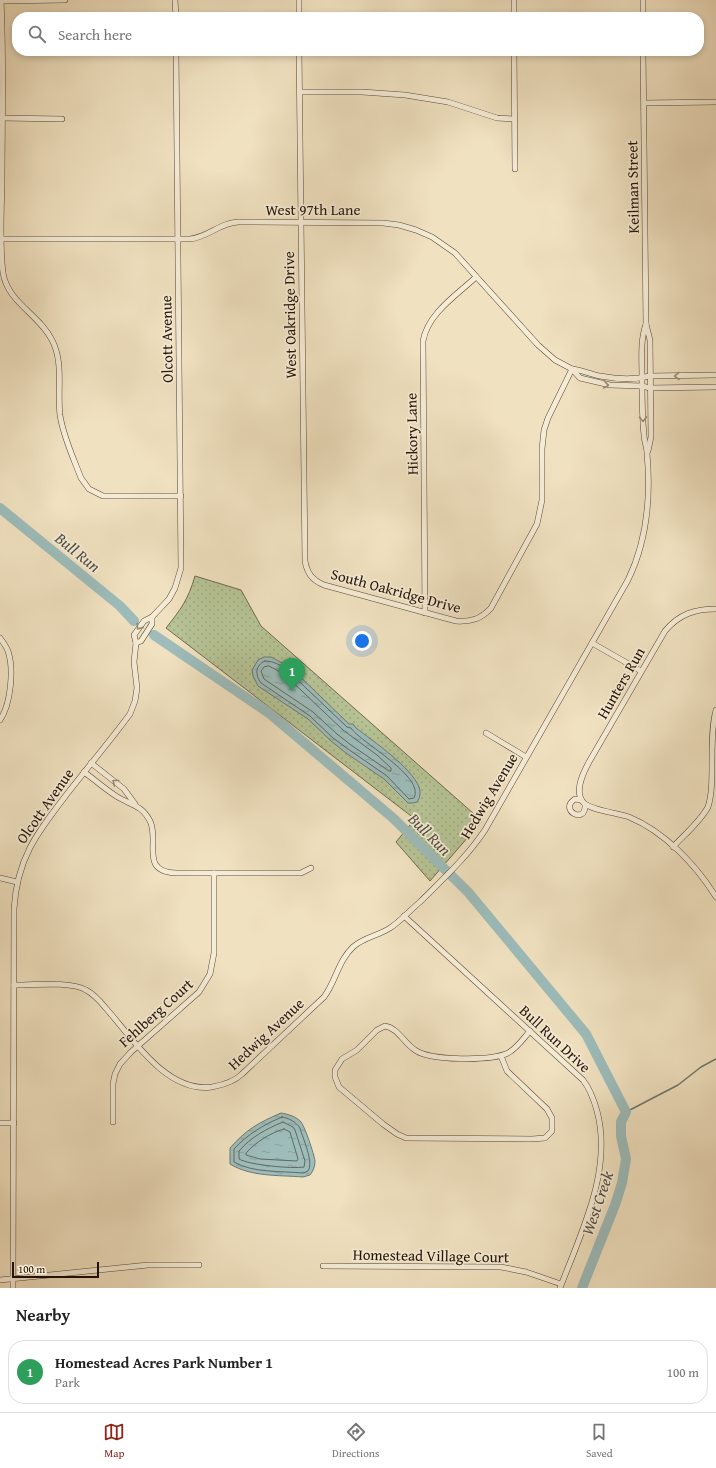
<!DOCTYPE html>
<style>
:root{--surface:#fff;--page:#f2f2f2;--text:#222;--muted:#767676;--line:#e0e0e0;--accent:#8f2418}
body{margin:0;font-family:"Gentium Book Plus",serif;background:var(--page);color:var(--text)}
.scale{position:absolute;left:12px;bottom:10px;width:87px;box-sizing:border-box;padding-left:4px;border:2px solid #261305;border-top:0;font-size:11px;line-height:14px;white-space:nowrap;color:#261305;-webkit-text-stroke:3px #f5ecd6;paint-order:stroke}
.you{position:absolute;left:362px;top:641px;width:14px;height:14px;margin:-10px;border:3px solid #fff;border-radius:50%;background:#1a73e8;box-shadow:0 0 0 6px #1a73e833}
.badge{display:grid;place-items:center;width:26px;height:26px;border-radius:50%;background:var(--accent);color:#fff;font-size:13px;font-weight:700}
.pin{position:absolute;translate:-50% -33px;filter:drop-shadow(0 1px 2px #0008)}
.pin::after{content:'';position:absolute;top:21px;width:14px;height:12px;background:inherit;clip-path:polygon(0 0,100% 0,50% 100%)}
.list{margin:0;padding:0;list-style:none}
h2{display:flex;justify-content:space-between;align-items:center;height:52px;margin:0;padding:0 16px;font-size:17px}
h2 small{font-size:13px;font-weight:400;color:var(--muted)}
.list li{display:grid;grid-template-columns:26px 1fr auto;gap:12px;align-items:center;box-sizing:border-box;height:64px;margin:0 8px 8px;padding:0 8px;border:1px solid var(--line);border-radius:16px}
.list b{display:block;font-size:15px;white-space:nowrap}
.list p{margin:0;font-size:13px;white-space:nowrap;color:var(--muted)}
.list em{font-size:13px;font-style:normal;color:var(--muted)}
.icon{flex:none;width:22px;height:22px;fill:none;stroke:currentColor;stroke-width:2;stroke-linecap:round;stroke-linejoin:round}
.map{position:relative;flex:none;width:716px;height:1288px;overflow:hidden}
.search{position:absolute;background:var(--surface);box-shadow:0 2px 6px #0003;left:12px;right:12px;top:12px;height:44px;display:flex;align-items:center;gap:10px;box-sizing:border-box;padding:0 14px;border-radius:16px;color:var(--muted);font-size:15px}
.sheet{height:124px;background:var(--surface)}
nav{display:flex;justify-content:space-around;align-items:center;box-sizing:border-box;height:56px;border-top:1px solid var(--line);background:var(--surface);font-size:11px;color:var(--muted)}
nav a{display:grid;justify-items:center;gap:2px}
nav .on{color:var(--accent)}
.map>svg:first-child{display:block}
</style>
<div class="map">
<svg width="716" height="1288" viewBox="0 0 716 1288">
<defs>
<pattern id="park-dots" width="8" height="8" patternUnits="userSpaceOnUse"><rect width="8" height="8" fill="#b6c395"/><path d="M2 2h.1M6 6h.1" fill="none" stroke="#9ca77f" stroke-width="1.8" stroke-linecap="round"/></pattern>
<pattern id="water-ripples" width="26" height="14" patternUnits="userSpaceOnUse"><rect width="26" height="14" fill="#9dbcba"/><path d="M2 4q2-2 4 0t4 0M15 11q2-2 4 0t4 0" fill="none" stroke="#87a19e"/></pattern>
</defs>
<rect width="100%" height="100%" fill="#f0e1c0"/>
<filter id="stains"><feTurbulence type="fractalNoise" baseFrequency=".005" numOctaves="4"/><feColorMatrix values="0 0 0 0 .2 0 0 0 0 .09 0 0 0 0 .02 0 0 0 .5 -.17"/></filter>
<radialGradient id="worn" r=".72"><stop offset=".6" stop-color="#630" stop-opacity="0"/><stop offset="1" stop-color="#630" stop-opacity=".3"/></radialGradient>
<path fill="url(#park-dots)" stroke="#6e6b4d" d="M195,576L241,590L261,626L482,821L430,881L396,842L415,819L166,628C181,609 188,600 195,576Z"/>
<g fill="url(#water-ripples)" stroke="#6d7872">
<path d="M264,657H271L290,667L349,724H353L356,728C373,741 411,767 419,787C421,792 420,798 417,802L413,803H408L384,779L346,753L331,741L308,719L258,686L253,676L252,670L258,660Z"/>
<path d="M281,1113C288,1114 297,1117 301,1122C305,1127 314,1154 315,1161C315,1167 313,1171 310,1175L303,1177C279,1175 251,1177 230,1164V1148C247,1129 258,1123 281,1113Z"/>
</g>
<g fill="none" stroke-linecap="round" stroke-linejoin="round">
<g stroke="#626860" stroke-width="1">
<path d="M265,661C274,661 280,665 287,670L347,727L351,728C361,743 425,776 414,798L409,799L387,776L348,749L333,738L310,716L261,683C255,675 255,665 265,661Z"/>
<polygon points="269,666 284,674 343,730 377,755 391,768 391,771 389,771 351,745 337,734 313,712 264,679 261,671 264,667"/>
<path d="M282,1117C289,1118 296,1122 300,1128C303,1139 314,1162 308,1171L303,1173C281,1171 253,1173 234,1162V1149C248,1134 263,1125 282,1117Z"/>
<path d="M283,1122L293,1127L295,1130L305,1161L304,1167C293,1169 249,1165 239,1159V1151C251,1137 266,1129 283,1122Z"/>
<path d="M284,1129L290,1132L298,1159L297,1161L260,1159L246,1155V1153C256,1142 270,1133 284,1129Z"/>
</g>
<polyline stroke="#6d7872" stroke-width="1.5" points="626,1112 678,1085 701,1067 716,1059"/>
<g stroke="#9dbcba" stroke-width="10">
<polyline points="0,508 120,606 134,621"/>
<polyline points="154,635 269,713 393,818 468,892 586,1034 626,1112 621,1122 621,1136 626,1159 622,1183 615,1205 582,1288"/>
</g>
<defs>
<g id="minor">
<path d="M1,0C4,61 2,123 2,185C1,211 0,248 3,273C8,303 39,314 52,340C64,363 57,390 60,415C63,436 73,457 81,478L89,489L103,496H181"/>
<polyline points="175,0 176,17"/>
<polyline points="299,0 299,17"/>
<polyline points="514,0 514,17"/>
<polyline points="643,0 643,17"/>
<polyline points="1,1 65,0"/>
<path d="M299,51L305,561C307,573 312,580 324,585L456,621C471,622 481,619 491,608L537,524L542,500V449L544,430L548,418L572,369"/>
<polyline points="514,51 515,169"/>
<polyline points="643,51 646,324 650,340 651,437 648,451"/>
<polyline points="300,92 362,92 405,95 448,102 497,118 514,119"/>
<polyline points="644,103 716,102"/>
<polyline points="2,118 62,119"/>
<path d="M1,239H190C209,237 219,223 238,222L383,223L399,225L416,230L432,237L455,253L538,345L555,360L572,369L580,378L610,385L642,386L650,388L716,387"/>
<path d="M572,369C582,370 590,374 600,376C616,379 634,380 650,376L716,375"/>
<path d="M716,609C695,609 679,614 665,631L589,762C583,773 574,791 583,802C589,810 618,813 629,817C665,832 696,865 716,897"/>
<path d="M425,613L423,341C428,313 457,295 476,277"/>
<path d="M0,638C3,642 6,646 8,651C14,669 11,704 0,720"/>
<polyline points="136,643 141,641 152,624 152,617"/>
<polyline points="592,643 641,671"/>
<polyline points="486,733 526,757"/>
<polyline points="91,763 124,789 135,804"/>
<path d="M84,772C95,780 105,789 116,796C130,805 141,804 150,821C160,841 139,872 176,873H301L311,868"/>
<path d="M581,800L575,799C558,810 586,825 585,805"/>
<path d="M673,847C684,835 700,822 708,807C716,783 708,739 716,710"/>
<polyline points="0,878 17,882"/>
<path d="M404,916L583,1080C590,1089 594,1100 597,1111C613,1170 581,1233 560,1288"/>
<path d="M14,985C32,985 71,981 86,990C96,995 103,1005 110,1013C135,1042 168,1093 212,1087C223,1085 234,1082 242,1074L324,997C336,981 338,961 353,947C364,937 378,936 390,928C401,921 410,910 420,902C443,879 467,857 485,830L628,580C647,541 651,497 647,453C647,447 644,441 644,435C642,416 642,397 642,378C642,360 640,341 646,324"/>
<path d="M501,1056L507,1071L547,1109L552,1118V1131L545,1138L532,1139L406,1138L397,1134L383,1124L339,1087L335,1077V1070L342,1059L357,1050L377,1030L385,1026C398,1028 404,1043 415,1050C430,1061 491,1061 508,1053C517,1048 523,1039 530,1031"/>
<polyline points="113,1122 113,1084 115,1074 120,1064 131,1052 199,992 210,974 214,953 214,873"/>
<polyline points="0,1123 14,1123"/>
<polyline points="323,1266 501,1267 526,1272 561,1284"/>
<polyline points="0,1280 148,1265 199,1265"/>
<path d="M13,1288L14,909C17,858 37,833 67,794C88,767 110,741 130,714L135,701L137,688L134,662L136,643L134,635L144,621L152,617L169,599L175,588L181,568L176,51"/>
</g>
</defs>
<use href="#minor" stroke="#584634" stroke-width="6"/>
<use href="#minor" stroke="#f5ecd6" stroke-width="5"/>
</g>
<defs><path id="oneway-chevron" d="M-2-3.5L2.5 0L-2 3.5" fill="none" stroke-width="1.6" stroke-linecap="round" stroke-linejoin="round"/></defs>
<g stroke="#988a78">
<use href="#oneway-chevron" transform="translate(677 376) rotate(179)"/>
<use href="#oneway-chevron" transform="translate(606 385) rotate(9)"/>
<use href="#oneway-chevron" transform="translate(643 419) rotate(89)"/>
<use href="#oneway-chevron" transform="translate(139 627) rotate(125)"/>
<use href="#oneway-chevron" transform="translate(115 782) rotate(-142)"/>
</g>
<g text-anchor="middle" stroke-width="3.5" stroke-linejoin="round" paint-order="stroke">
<g font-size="15" fill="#261305" stroke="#f5ecd6">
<text transform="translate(633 187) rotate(-91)" y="5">Keilman Street</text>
<text x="313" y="215">West 97th Lane</text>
<text transform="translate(290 315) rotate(-91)" y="5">West Oakridge Drive</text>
<text transform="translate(167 339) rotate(-91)" y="5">Olcott Avenue</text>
<text transform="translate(412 434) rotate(-91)" y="5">Hickory Lane</text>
<text transform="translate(396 591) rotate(15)" y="5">South Oakridge Drive</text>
<text transform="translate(621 683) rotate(-60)" y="5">Hunters Run</text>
<text transform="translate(489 796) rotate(-59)" y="5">Hedwig Avenue</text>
<text transform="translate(45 806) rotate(-55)" y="5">Olcott Avenue</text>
<text transform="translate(156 1013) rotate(-42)" y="5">Fehlberg Court</text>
<text transform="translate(266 1034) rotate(-43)" y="5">Hedwig Avenue</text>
<text transform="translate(555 1039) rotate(43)" y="5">Bull Run Drive</text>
<text transform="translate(431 1256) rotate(1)" y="5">Homestead Village Court</text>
</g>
<g font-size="16" font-style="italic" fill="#504e44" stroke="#f5ecd6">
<text transform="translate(78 552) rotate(39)" y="6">Bull Run</text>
<text transform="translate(430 834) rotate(45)" y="6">Bull Run</text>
<text transform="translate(597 1203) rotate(-71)" y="6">West Creek</text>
</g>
</g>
<rect width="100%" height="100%" filter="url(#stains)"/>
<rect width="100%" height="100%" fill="url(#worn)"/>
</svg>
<div class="scale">100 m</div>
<div class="you"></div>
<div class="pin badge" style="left:292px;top:691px;background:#2e9e5b">1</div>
<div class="search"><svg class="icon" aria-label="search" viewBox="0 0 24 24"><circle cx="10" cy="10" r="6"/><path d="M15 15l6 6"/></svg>Search here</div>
</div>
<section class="sheet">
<h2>Nearby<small></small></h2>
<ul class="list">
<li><span class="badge" style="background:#2e9e5b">1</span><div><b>Homestead Acres Park Number 1</b><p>Park</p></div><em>100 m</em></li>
</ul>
</section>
<nav>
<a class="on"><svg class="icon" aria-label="map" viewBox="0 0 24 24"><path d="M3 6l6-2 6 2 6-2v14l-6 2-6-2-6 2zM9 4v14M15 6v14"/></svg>Map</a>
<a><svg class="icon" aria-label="directions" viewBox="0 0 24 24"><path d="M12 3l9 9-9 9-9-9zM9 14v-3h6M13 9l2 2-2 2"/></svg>Directions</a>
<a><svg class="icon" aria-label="saved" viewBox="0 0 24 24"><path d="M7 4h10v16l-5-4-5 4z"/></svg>Saved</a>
</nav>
